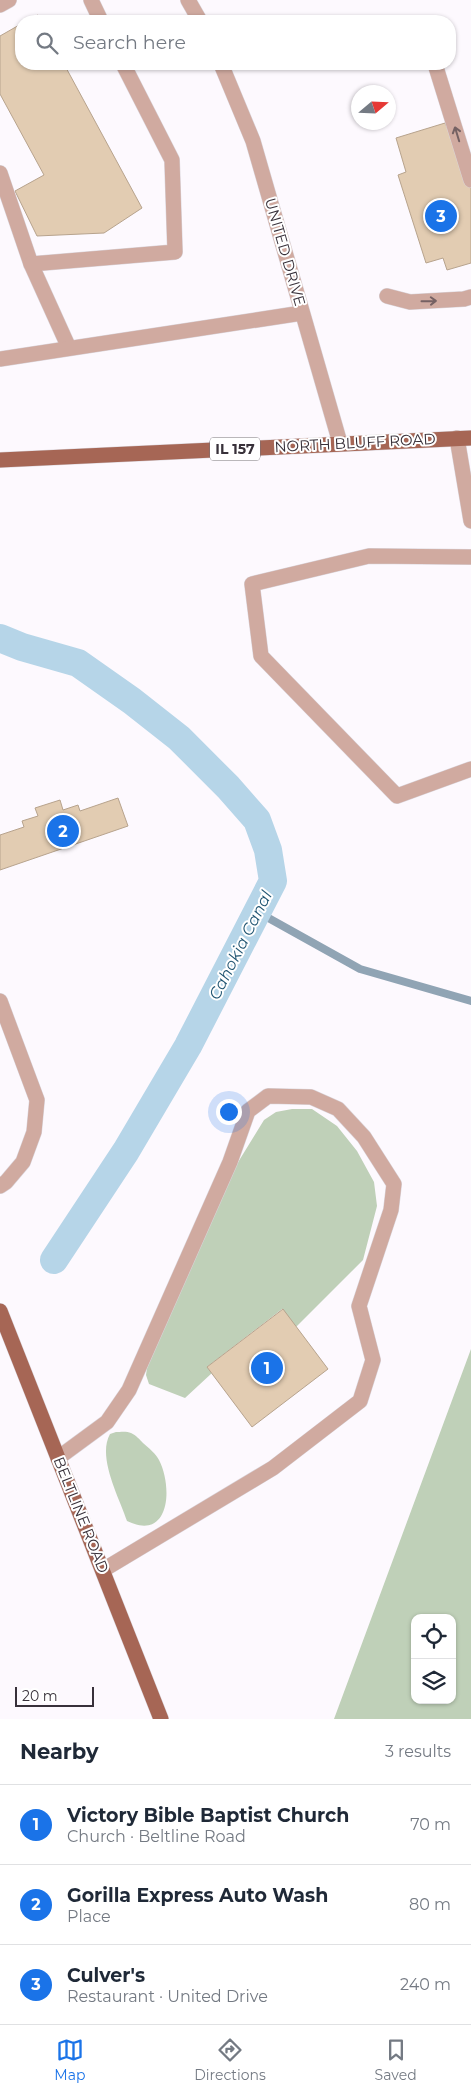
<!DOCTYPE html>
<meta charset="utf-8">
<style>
:root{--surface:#fff;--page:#f2f2f3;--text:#1f2937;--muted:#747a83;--line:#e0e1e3;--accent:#1a73e8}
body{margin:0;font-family:Montserrat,sans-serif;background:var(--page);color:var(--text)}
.controls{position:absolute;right:15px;bottom:15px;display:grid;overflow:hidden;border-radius:10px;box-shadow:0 1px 4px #0004}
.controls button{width:45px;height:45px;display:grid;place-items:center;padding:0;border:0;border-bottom:1px solid var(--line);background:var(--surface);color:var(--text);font:25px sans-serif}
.compass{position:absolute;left:351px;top:85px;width:45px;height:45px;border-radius:50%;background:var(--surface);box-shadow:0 1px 4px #0004;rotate:71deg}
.scale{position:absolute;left:15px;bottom:12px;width:79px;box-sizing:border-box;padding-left:5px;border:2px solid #38313a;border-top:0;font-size:14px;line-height:18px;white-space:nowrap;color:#38313a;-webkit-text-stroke:4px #fff;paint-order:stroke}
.you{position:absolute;left:228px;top:1111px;width:18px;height:18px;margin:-12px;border:4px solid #fff;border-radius:50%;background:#1a73e8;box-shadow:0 0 0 8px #1a73e833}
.badge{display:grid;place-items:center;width:32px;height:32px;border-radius:50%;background:var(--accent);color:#fff;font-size:16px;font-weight:700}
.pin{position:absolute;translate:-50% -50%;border:2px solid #fff;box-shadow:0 1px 5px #0006}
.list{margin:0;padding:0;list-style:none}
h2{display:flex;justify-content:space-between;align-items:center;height:65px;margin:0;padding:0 20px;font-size:21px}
h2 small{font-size:16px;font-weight:400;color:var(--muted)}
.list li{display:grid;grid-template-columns:32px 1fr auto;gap:15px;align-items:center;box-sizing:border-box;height:80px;padding:0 20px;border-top:1px solid var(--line)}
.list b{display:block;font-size:19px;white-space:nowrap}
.list p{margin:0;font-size:16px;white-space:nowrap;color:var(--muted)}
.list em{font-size:16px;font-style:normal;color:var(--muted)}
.icon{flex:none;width:28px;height:28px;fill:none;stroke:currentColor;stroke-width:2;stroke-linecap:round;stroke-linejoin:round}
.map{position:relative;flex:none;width:471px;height:1719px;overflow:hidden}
.search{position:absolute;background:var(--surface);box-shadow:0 1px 4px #0004;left:15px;right:15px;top:15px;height:55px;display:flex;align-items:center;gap:12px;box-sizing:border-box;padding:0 18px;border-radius:20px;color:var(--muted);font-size:19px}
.sheet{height:305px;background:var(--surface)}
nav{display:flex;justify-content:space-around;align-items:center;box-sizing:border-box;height:70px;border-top:1px solid var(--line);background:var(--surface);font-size:14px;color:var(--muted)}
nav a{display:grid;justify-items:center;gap:2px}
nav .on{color:var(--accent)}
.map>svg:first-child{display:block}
</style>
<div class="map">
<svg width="471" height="1719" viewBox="0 0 471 1719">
<rect width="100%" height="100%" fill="#fdf9fe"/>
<g fill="#bfd0b8" fill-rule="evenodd">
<polygon points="292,1109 312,1109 337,1126 357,1151 374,1182 377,1206 363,1260 296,1327 282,1309 207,1367 212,1373 185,1398 149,1384 146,1375 147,1368 232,1172 264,1120 276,1112"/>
<path d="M471,1349V1719H334ZM415,1618H452V1700H415Z"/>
<path d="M116,1432C120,1432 127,1431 131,1433C136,1435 140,1440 143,1443C149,1448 156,1454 159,1460C173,1487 170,1542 127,1521C119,1497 97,1457 110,1434Z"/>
</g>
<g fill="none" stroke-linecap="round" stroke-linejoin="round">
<polyline stroke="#90a4b4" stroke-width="8" points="263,915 360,969 471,1001"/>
<polyline stroke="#b6d5e8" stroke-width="28" points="0,638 22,647 78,663 132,701 179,738 228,787 257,820 268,850 273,881 188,1046 126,1151 54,1260"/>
</g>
<g fill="#e2ccb2" stroke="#b7a38d">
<polygon points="38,15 41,21 26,21"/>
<polygon points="21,24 21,64 64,64 142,208 104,233 37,236 15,191 44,175 0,94 0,36"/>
<polygon points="445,123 471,175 471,263 447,270 443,258 426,263 398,175 406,172 396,138"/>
<polygon points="118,798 128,826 0,870 0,835 24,827 22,821 38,816 35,808 60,800 63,810 78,805 80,811"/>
<polygon points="283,1309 328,1369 252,1427 207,1367"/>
</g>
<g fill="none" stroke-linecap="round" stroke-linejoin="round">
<defs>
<g id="minor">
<polyline points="91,0 101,21"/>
<polyline points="188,0 200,21"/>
<polyline points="0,5 9,0"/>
<polyline points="221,64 253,141 340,443"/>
<polyline points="435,64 471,180"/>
<polyline points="0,173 31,264 69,348"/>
<polyline points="31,264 175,252 172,160 123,64"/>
<polyline points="387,296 410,302 464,299 471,297"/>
<polyline points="0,359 302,313"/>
<polyline points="457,438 471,521"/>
<polyline points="471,557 369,556 252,584 261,656 397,796 471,769"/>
<polyline points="0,1001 37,1100 34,1132 23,1162 6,1182 0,1186"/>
<polyline points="58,1458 107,1422 129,1390 230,1162 248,1111 268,1096 311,1097 338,1109 364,1137 394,1184 391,1210 359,1306 373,1360 360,1401 273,1468 103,1570"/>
</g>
<g id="major">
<polyline points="0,460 471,438"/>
<polyline points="0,1311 161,1719"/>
</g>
</defs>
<use href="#minor" stroke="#dad5db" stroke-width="16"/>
<use href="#major" stroke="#dad5db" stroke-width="16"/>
<use href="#minor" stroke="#d0aaa0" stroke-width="15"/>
<use href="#major" stroke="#a66655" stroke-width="15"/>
</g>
<defs><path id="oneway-shaft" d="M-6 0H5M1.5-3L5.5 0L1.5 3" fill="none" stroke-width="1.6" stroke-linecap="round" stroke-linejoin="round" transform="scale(1.25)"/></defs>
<g stroke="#756163">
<use href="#oneway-shaft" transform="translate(457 134) rotate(-107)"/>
<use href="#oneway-shaft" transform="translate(429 301) rotate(-1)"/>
</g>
<g text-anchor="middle" stroke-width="4" stroke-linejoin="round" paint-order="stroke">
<rect fill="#fff" stroke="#746f75" stroke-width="1" x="210" y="437.5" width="50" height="23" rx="4"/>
<g font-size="14" font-weight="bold" fill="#38313a">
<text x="235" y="454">IL 157</text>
</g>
<g font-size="15" fill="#38313a" stroke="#fff">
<text transform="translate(285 252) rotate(74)" y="5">UNITED DRIVE</text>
<text transform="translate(355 443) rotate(-3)" y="5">NORTH BLUFF ROAD</text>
<text transform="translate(81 1515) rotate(68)" y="5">BELTLINE ROAD</text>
</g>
<g font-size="16" font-style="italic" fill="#215572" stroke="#fff">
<text transform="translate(240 945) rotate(-63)" y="6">Cahokia Canal</text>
</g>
</g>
</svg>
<div class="controls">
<button><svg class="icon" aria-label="locate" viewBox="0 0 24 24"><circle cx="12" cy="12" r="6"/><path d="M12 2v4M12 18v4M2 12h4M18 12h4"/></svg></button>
<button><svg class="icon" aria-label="layers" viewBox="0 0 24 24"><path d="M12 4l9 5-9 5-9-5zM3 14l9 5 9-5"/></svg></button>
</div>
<svg class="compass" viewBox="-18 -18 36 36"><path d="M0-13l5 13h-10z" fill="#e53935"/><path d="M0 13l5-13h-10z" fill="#747a83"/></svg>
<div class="scale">20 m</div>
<div class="you"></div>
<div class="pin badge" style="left:267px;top:1368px">1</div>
<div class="pin badge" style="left:63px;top:831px">2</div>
<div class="pin badge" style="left:441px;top:216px">3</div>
<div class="search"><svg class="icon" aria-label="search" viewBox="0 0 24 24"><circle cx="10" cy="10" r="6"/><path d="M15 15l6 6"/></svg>Search here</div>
</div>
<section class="sheet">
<h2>Nearby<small>3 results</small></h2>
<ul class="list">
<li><span class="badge">1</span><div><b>Victory Bible Baptist Church</b><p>Church · Beltline Road</p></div><em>70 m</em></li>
<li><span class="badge">2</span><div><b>Gorilla Express Auto Wash</b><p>Place</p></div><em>80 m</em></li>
<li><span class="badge">3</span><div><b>Culver's</b><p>Restaurant · United Drive</p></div><em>240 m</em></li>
</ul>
</section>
<nav>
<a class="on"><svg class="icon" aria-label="map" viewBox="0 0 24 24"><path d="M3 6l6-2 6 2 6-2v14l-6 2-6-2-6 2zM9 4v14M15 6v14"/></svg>Map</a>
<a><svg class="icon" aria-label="directions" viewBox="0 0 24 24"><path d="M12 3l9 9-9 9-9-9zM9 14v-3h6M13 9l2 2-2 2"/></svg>Directions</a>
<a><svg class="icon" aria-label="saved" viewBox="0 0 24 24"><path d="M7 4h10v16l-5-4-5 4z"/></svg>Saved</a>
</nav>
